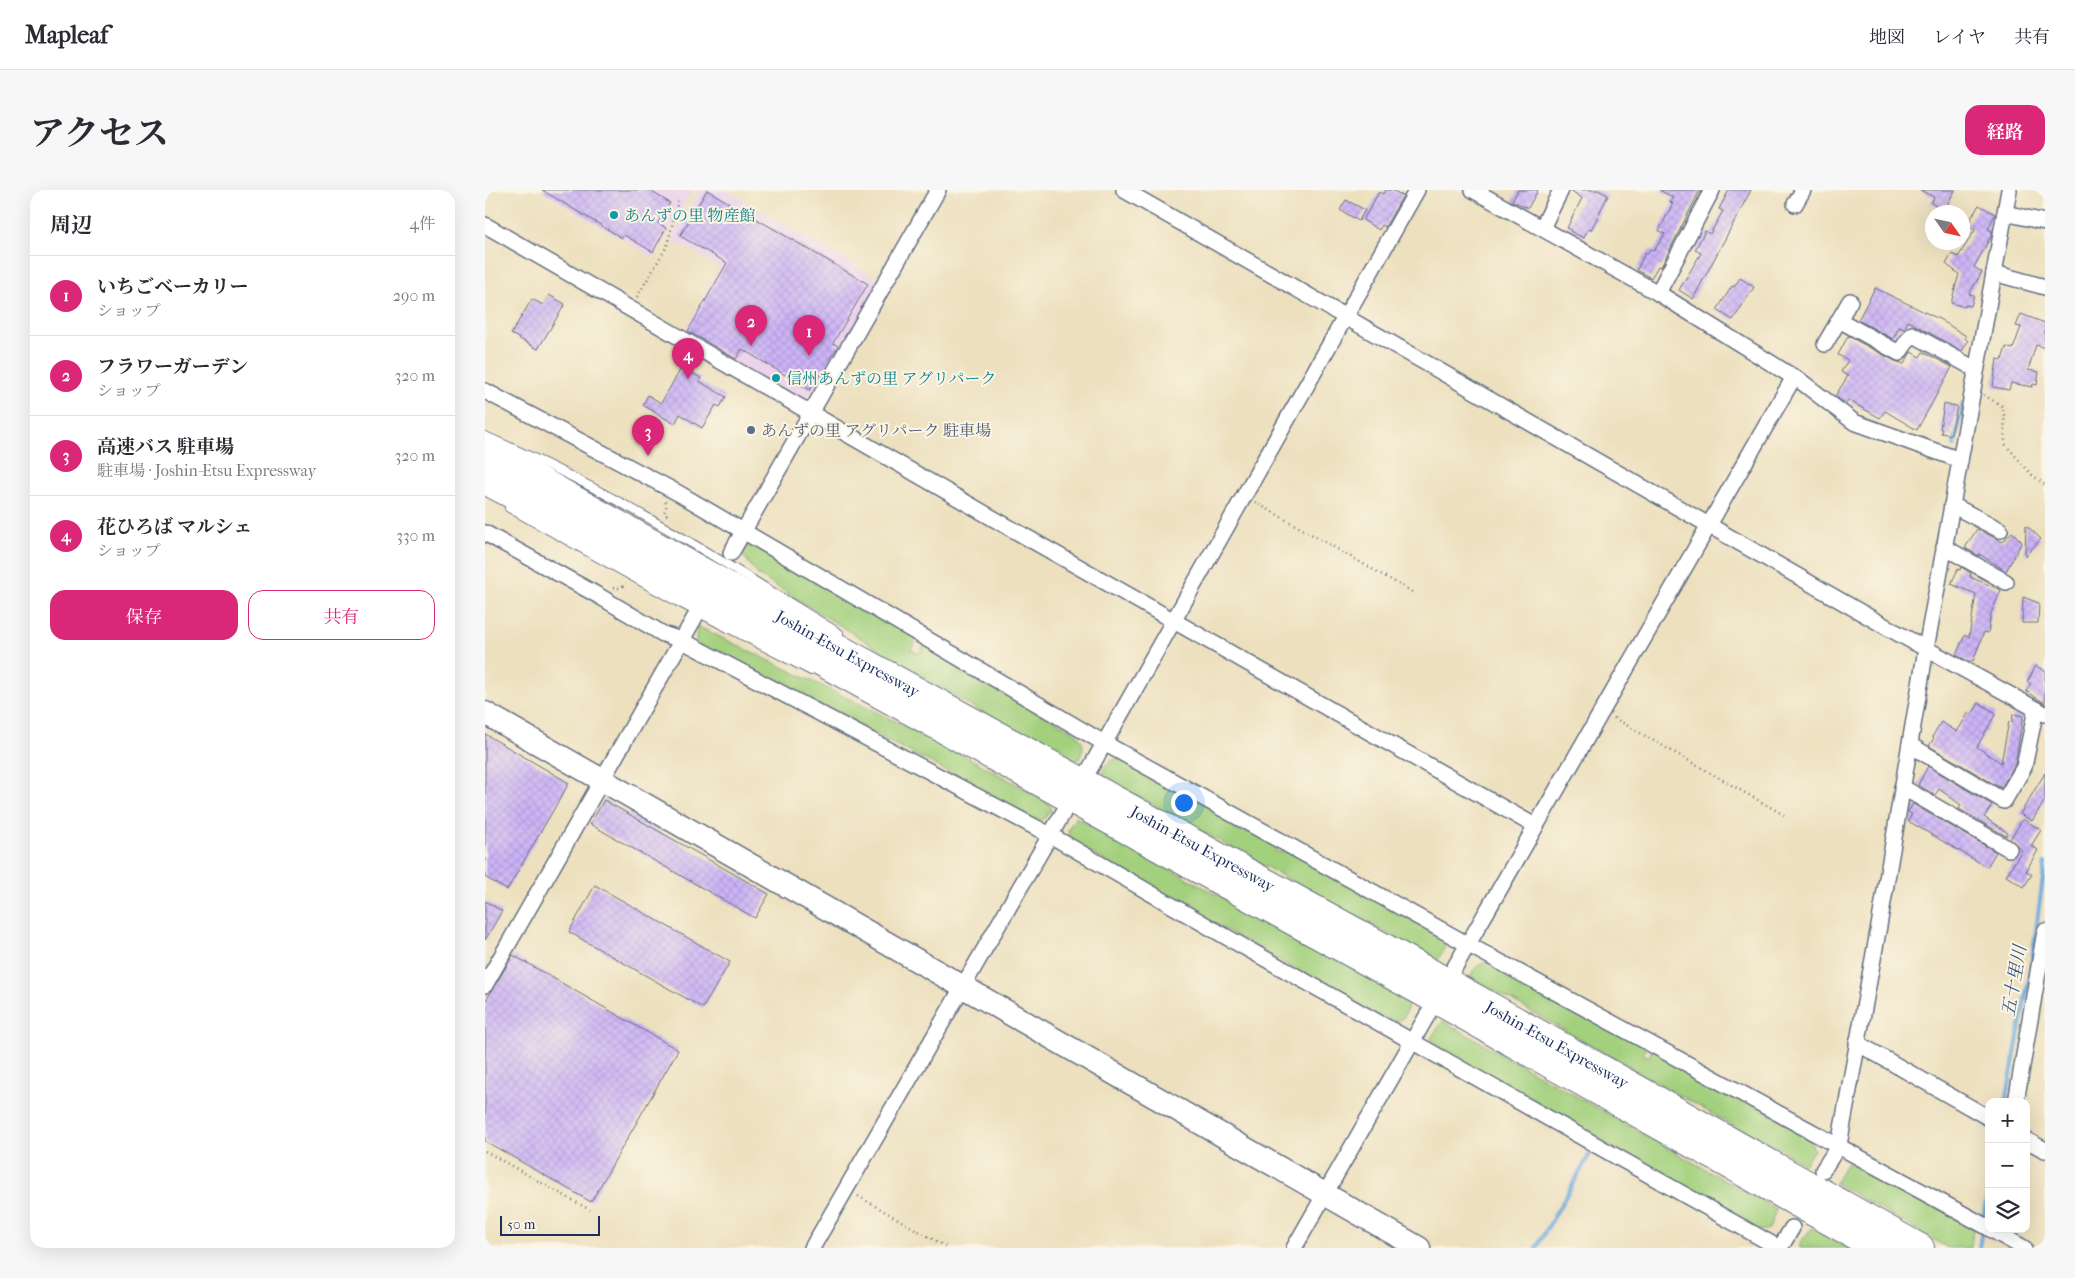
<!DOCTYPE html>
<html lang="ja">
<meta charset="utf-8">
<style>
:root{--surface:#fff;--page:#f7f7f7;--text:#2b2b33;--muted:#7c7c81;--line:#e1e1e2;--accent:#db2777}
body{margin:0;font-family:"IM FELL French Canon","Noto Serif JP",serif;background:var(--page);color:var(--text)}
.controls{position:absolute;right:15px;bottom:15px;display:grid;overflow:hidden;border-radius:10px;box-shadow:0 5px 20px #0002}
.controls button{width:45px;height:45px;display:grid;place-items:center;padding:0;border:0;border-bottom:1px solid var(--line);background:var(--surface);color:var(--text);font:25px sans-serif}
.compass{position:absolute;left:1440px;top:15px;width:45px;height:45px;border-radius:50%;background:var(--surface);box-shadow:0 5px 20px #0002;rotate:124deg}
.scale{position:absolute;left:15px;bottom:12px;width:100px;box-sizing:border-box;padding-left:5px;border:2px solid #1b2f5e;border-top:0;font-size:14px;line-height:18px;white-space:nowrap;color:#1b2f5e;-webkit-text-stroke:4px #fcf5e5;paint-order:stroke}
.you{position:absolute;left:698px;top:612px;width:18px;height:18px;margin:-12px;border:4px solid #fff;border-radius:50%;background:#1a73e8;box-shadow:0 0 0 8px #1a73e833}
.badge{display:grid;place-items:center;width:32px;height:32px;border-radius:50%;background:var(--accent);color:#fff;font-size:16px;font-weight:700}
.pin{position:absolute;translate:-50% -41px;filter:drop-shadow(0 1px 2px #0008)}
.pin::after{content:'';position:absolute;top:26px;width:18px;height:15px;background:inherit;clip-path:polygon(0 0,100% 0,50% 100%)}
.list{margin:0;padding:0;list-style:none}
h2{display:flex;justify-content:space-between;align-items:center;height:65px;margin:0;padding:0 20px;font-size:21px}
h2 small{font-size:16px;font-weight:400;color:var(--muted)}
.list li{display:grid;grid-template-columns:32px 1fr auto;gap:15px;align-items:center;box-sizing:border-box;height:80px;padding:0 20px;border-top:1px solid var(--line)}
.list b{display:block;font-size:19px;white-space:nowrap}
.list p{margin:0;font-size:16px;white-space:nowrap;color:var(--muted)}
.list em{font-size:16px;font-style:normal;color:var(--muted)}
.actions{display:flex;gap:10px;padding:15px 20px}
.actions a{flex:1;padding:11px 0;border:1px solid var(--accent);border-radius:15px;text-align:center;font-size:18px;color:var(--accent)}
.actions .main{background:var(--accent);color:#fff}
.icon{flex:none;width:28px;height:28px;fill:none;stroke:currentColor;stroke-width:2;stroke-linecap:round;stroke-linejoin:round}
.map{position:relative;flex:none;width:1560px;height:1058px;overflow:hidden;border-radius:15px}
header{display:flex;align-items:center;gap:30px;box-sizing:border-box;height:70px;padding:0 25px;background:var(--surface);border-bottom:1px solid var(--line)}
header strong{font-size:24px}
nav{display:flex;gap:28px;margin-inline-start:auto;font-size:18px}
.intro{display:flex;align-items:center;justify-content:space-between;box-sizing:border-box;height:120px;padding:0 30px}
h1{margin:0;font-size:35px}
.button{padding:12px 22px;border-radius:15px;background:var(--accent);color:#fff;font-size:18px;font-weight:700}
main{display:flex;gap:30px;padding:0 30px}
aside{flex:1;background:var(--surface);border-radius:15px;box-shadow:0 5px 20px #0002}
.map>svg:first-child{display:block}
</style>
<header>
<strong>Mapleaf</strong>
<nav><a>地図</a><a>レイヤ</a><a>共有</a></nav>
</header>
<div class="intro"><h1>アクセス</h1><a class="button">経路</a></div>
<main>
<aside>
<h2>周辺<small>4件</small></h2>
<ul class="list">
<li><span class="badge">1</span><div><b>いちごベーカリー</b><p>ショップ</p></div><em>290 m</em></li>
<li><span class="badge">2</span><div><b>フラワーガーデン</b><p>ショップ</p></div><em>320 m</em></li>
<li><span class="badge">3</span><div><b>高速バス 駐車場</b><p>駐車場 · Joshin-Etsu Expressway</p></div><em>320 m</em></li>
<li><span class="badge">4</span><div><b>花ひろば マルシェ</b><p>ショップ</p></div><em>330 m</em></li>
</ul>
<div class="actions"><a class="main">保存</a><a>共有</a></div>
</aside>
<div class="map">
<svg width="1560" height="1058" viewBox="0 0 1560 1058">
<defs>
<pattern id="building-cross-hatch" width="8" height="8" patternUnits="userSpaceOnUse" patternTransform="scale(1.25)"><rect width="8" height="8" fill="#cdb4f6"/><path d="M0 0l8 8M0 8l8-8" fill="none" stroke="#af9bd5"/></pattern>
</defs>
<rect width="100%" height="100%" fill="#fcf5e5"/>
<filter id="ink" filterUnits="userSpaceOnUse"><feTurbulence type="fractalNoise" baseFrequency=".02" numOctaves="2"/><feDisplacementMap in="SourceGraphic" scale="10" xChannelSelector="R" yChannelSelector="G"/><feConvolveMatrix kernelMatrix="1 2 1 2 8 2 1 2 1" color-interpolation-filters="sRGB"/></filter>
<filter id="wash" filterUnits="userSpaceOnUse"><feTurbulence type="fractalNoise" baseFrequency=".0096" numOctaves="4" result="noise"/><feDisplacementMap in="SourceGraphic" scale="20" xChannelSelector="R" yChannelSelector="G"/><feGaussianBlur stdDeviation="1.12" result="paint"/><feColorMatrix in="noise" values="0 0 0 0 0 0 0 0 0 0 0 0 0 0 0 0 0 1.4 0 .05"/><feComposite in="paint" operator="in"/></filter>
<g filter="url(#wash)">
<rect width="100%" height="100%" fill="#ece0be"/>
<g fill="#ebd1eb">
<polygon points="55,0 205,0 207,1 169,68"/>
<polygon points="215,0 242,0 396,91 320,214 198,144 235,77 185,49"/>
</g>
<g fill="#a3d07d" stroke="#5f806e">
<path d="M271,353L432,448L426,459L434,464L439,454L591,543C599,552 600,558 594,569L589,571L486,516L273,385L257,364L261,357Z"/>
<polygon points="212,436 462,556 535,596 562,612 567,619 559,629 547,630 447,573 215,456 211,450"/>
<path d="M630,569L639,570L794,654L790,661L796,663L799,657L958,747L960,757L952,771L618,587C618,577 621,573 630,569Z"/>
<path d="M590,627L916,805L923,815C920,828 917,832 904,833L586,652L583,641Z"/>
<path d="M1007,772L1162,856L1158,863L1163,867L1169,858L1323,945L1329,960L1319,975L1295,958L1256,940L985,787C991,775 994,773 1007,772Z"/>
<polygon points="958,831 1291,1019 1284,1039 1274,1041 952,859 946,848"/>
<polygon points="1361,974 1373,974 1488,1037 1486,1058 1463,1058 1350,993"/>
<polygon points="1327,1038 1365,1058 1314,1058 1316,1051"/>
</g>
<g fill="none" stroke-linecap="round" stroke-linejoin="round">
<g stroke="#6da9de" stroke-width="4">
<polyline points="1469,256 1478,213"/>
<polyline points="1521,912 1546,777 1560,673"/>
<polyline points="1498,1030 1504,990"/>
<polyline points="1051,1058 1105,964"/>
<polyline points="1494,1058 1497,1039"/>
</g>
</g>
<g id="blocks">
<g fill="url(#building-cross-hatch)">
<polygon points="57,0 164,0 185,13 173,33 181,38 168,62 139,45 137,48"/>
<polygon points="222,0 383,94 348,153 353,156 325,200 257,159 251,169 203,141 242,73 195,46"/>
<polygon points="901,0 907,0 918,6 900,37 897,35 894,40 878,30 894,2 898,4"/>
<polygon points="1033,0 1053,0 1043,18 1027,11"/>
<polygon points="1085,0 1113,0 1123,5 1109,34 1106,40 1103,39 1099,48 1085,41 1085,39 1082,38 1097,8"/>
<polygon points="1174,0 1215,0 1176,77 1173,76 1166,88 1152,80 1160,63 1162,65 1165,59 1169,61 1180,44 1174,41 1188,13 1185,12 1188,7"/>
<polygon points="1244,0 1266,0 1208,109 1194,100 1216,63 1210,60 1220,41 1225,44 1238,21 1234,19"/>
<polygon points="1435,0 1470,0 1459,21 1446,13 1449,7"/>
<polygon points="861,10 880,20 874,31 855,20"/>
<polygon points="1494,15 1510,24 1503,39 1507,41 1506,46 1489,77 1497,82 1484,104 1489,105 1486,116 1480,115 1480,117 1466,113 1474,84 1461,74 1467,64 1473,67 1490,40 1482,35"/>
<polygon points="1255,88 1269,97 1248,130 1232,120 1247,96 1249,97"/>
<polygon points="1390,98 1456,130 1481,146 1480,148 1483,151 1477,161 1423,131 1419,139 1414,137 1408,149 1373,130"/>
<polygon points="64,105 80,114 53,159 26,144 47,109 58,115"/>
<polygon points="1536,124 1560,133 1560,158 1551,155 1543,180 1554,182 1552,195 1548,194 1547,197 1526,193 1524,200 1508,197 1512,169 1517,170 1521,157 1528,159 1536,137 1531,136"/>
<polygon points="1363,146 1410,171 1419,174 1426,162 1435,167 1438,162 1467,177 1432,240 1400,221 1395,228 1363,210 1361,214 1350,206 1363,186 1356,182 1363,170 1353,165"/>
<polygon points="197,177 216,188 214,191 241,207 235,217 231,215 217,238 195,224 190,234 158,215 163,205 176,213"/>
<polygon points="1459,214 1472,216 1466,245 1456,243 1457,239 1455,239"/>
<polygon points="1541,335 1556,349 1540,366"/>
<polygon points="1492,339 1518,352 1527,342 1537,352 1521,381 1494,364 1494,366 1480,358"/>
<polygon points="1476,377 1486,383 1485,387 1516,400 1506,423 1503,443 1499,442 1488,471 1486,470 1485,472 1471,465 1480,445 1484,447 1491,404 1466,394 1473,379 1475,380"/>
<polygon points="1538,407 1554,413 1553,433 1537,433"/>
<polygon points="1551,476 1560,481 1560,513 1541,501 1546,494 1542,492"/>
<polygon points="1494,513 1511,523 1492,557 1516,573 1524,531 1527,532 1528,524 1538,526 1530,574 1516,598 1444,556 1449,548 1447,547 1456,532 1472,542 1484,522 1487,524"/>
<polygon points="0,544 84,593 22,700 0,687"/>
<polygon points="1443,576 1507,615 1499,627 1523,643 1521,646 1474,619 1476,615 1454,599 1450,605 1433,595"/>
<polygon points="1560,583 1560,610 1547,631 1535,624"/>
<polygon points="119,610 284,704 270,728 105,634"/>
<polygon points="1428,614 1511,662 1502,677 1423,631 1427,624 1423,622"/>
<polygon points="1538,629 1556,640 1546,656 1553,660 1541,681 1547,684 1539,697 1521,686 1537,660 1525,649"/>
<polygon points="110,695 245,772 218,818 84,742"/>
<polygon points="0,711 17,721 0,750"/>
<polygon points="28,765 193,860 106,1012 0,951 0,812"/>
</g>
</g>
</g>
<g filter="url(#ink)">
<use href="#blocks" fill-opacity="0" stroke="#646d80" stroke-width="1"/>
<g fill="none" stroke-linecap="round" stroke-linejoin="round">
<defs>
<g id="lane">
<path d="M0,246C124,299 239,372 354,443"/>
<polyline points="24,318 191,411 326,481"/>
</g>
<g id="street">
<polyline points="639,0 1405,439 1560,524"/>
<polyline points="988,0 1173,103 1318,193 1369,232 1475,270"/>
<polyline points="1310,14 1318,0"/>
<polyline points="1520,23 1560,32"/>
<polyline points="0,35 511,330 1050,636"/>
<polyline points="1057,38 1076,0"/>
<polyline points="1509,83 1560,97"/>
<polyline points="1173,103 1227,0"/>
<polyline points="1354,130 1414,163 1427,144 1490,179"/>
<polyline points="1340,154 1365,111"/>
<polyline points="0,201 195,304 619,553 982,754 1504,1038"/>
<polyline points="1467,315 1515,340"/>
<polyline points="0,343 114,406 178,444 196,450 565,645 745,749 1294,1058"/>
<polyline points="1459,357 1521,392"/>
<polyline points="246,363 453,0"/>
<polyline points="1425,555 1519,611 1539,577 1551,519"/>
<polyline points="603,582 932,0"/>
<polyline points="1417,597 1524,659"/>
<polyline points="967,782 1309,187"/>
<polyline points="0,795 210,427"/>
<polyline points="1372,853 1504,928"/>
<polyline points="1531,912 1560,741"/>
<polyline points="1541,950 1560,960"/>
<polyline points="1338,980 1354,955 1394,736 1441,459 1524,0"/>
<polyline points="1505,1039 1539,1058"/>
<polyline points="327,1058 578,623"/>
<polyline points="809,1058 943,824"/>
<polyline points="1295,1058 1307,1038"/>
</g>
<polyline id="secondary" points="0,523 934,1058"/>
<g id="highway">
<path id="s1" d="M0,260L360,462L940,780L1435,1058"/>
<polyline points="0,290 151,370 934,800 1393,1058"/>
</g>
</defs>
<use href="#lane" stroke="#646d80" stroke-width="10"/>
<use href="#street" stroke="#646d80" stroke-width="18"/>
<use href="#secondary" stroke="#646d80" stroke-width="25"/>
<use href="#highway" stroke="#646d80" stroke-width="30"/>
<g stroke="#646d80" stroke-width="2.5" stroke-dasharray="1 4" stroke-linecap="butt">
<polyline points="152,107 182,56 193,11"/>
<polyline points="1499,205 1517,216 1519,222 1520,254 1546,284 1560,295"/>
<polyline points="180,312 182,314 179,323 185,327"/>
<polyline points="770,312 929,403"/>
<polyline points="128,398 136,398 141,393"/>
<polyline points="1129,528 1299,625"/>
<polyline points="0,961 105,1020"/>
<polyline points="373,1006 463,1058"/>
</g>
<use href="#lane" stroke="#fff" stroke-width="8"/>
<use href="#street" stroke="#fff" stroke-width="15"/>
<use href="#secondary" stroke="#fff" stroke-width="22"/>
<use href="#highway" stroke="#fff" stroke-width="28"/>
</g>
</g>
<g fill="#0f9aa8" stroke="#fcf5e5" stroke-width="2">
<circle cx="129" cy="25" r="5"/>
<circle cx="291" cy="188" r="5"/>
</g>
<circle fill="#5c6f8a" stroke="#fcf5e5" stroke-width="2" cx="266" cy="240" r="5"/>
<g text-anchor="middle" stroke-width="4" stroke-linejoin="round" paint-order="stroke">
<g font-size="16" fill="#0d838f" stroke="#fcf5e5" text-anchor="start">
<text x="139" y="31">あんずの里 物産館</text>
<text x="301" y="194">信州あんずの里 アグリパーク</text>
</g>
<g font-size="16" fill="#4e5e75" stroke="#fcf5e5" text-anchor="start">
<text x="276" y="246">あんずの里 アグリパーク 駐車場</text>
</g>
<g font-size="16" fill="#1b2f5e" stroke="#fcf5e5">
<text dy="6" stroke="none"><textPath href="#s1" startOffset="416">Joshin-Etsu Expressway</textPath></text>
<text dy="6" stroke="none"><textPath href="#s1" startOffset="821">Joshin-Etsu Expressway</textPath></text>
<text dy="6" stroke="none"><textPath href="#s1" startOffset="1226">Joshin-Etsu Expressway</textPath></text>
</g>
<g font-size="18" font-style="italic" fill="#345484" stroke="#fcf5e5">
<text transform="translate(1529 791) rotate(-80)" y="6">五十里川</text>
</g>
</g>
</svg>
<div class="controls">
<button>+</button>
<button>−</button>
<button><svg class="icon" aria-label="layers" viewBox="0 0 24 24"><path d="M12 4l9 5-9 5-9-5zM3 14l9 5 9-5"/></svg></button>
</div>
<svg class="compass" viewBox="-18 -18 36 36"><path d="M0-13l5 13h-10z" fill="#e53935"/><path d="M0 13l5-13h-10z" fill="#7c7c81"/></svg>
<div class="scale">50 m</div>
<div class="you"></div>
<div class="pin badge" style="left:324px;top:166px">1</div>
<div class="pin badge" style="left:266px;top:156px">2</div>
<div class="pin badge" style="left:163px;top:266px">3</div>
<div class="pin badge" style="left:203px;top:189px">4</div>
</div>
</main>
